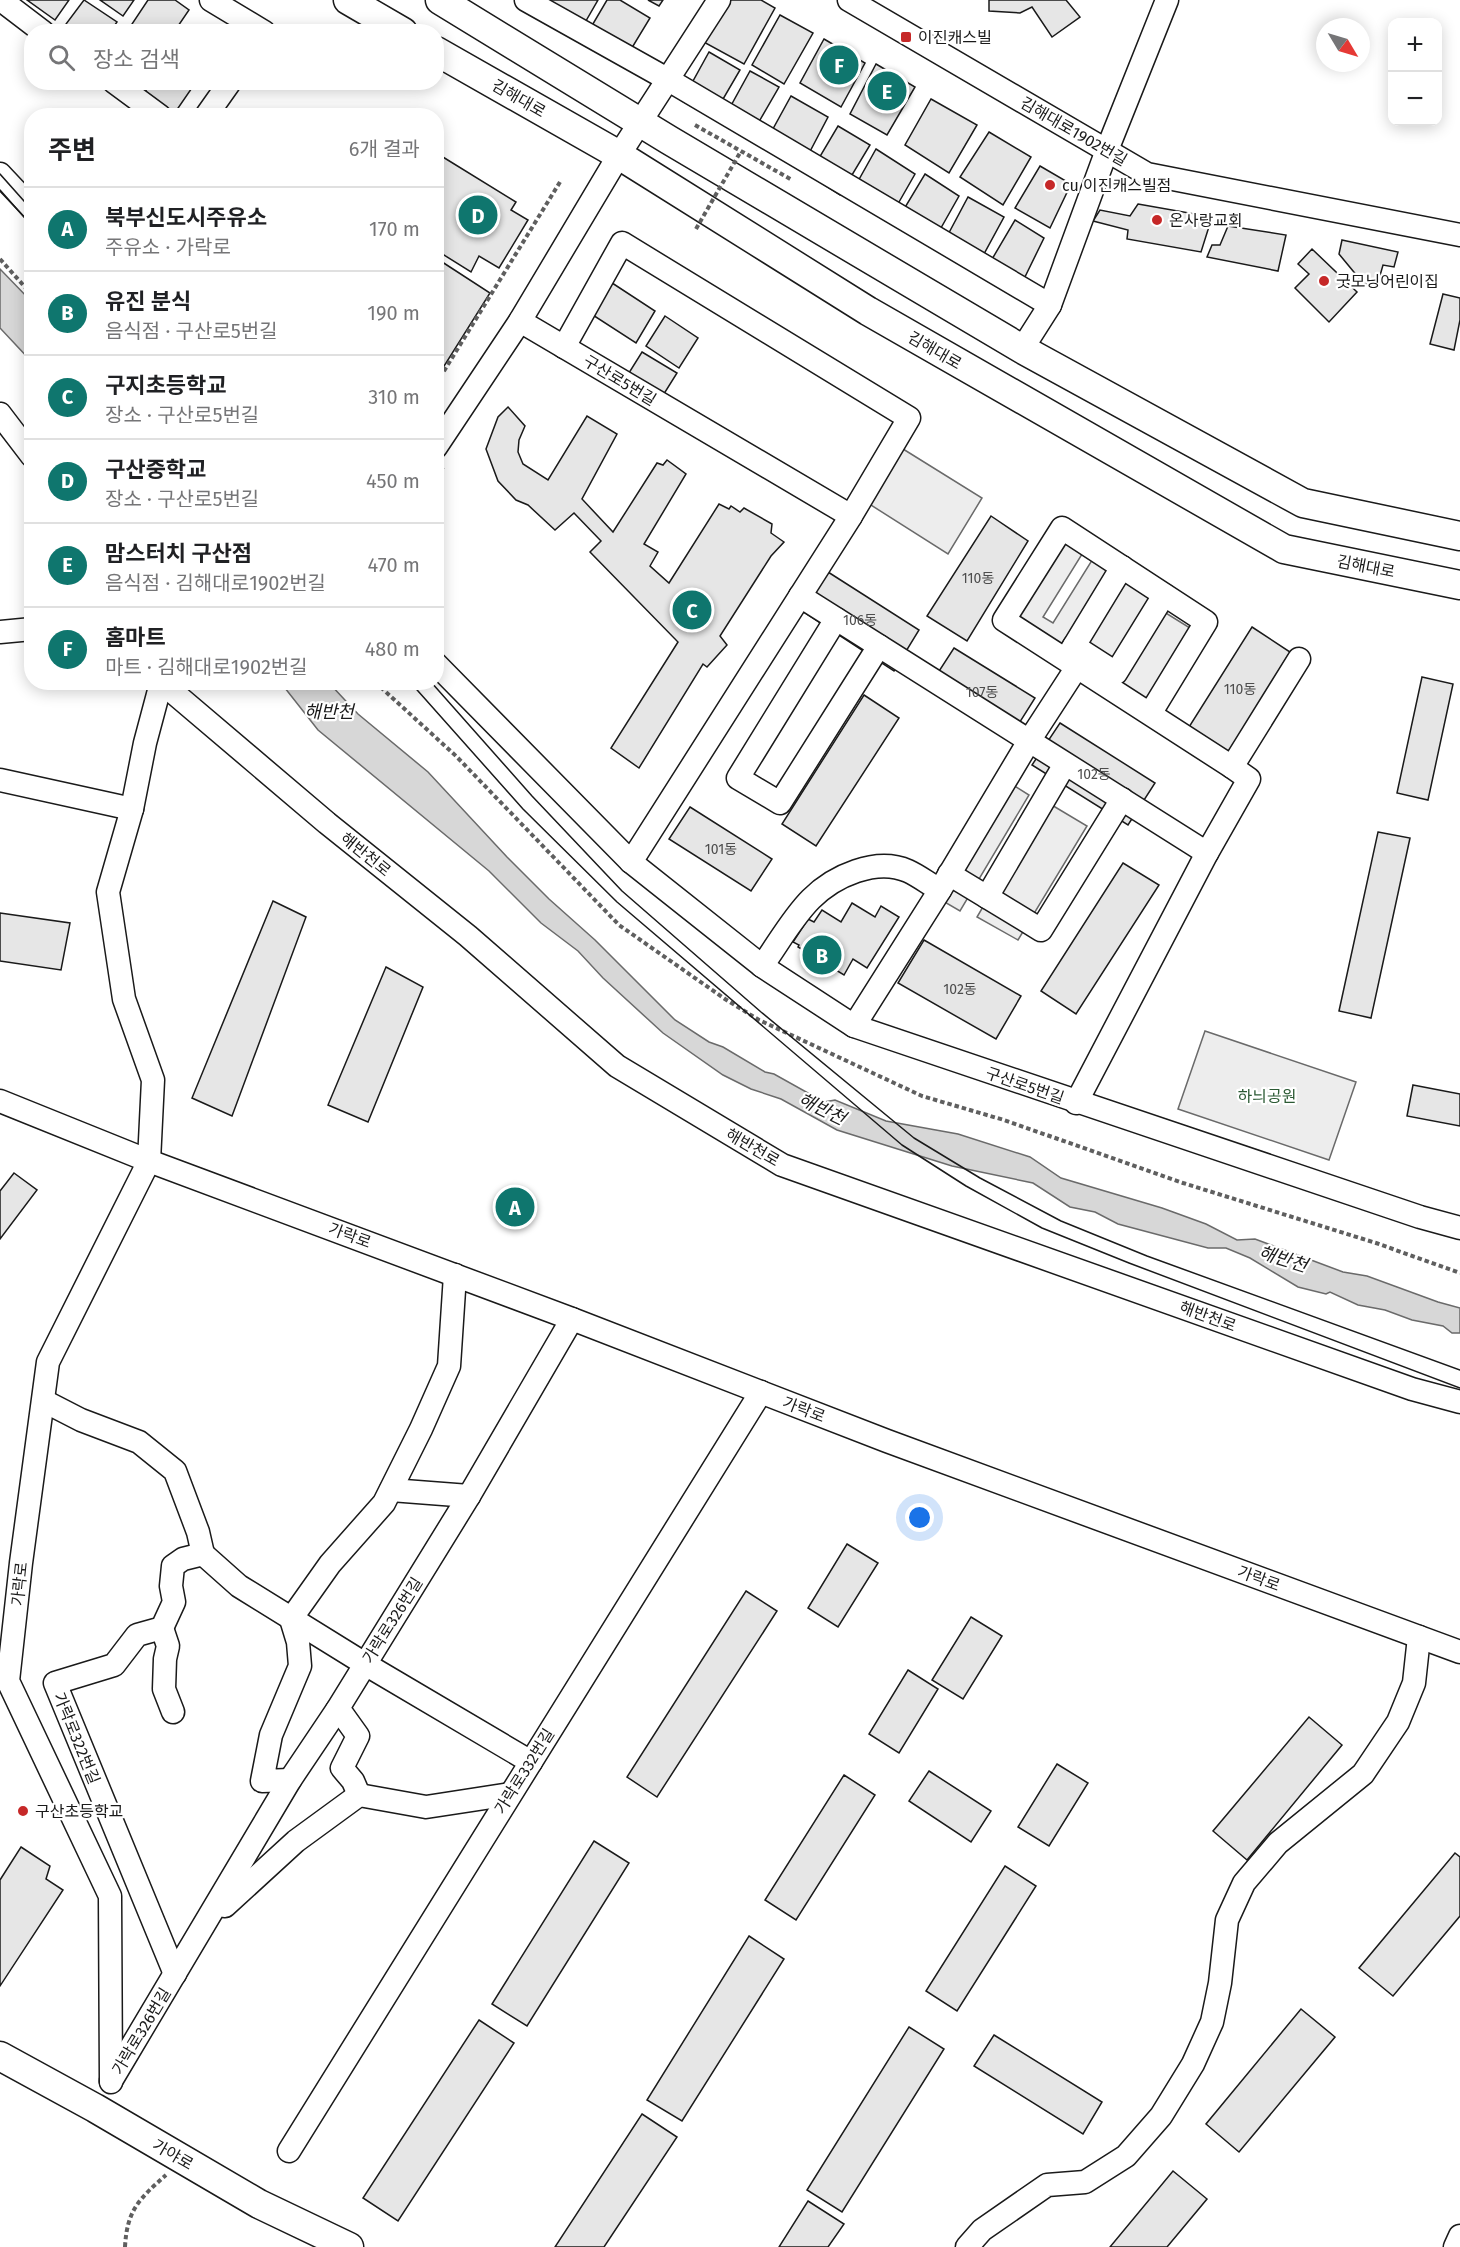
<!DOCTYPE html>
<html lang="ko">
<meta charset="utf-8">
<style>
:root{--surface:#fff;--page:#f2f2f2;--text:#202124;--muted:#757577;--line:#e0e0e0;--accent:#0f766e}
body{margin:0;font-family:"Fira Sans","Noto Sans KR",sans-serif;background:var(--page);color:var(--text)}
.controls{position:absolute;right:18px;top:18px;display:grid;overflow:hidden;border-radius:12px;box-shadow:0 3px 15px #0003}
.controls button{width:54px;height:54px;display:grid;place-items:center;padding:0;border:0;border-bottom:2px solid var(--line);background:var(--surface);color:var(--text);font:30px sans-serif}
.compass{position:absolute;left:1316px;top:18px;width:54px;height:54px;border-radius:50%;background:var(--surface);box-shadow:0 3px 15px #0003;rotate:128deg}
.you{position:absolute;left:920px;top:1518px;width:21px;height:21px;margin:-15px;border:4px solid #fff;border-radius:50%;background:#1a73e8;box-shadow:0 0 0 9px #1a73e833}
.badge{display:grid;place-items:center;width:39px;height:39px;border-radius:50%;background:var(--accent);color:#fff;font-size:20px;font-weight:700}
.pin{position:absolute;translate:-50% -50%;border:3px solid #fff;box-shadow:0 2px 6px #0006}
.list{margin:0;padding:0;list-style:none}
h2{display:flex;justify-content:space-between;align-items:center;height:78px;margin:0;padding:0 24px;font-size:26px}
h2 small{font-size:20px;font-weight:400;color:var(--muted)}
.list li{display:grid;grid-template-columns:39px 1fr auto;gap:18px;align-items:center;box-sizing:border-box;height:84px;padding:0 24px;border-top:2px solid var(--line)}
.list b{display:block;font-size:22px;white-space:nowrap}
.list p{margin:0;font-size:20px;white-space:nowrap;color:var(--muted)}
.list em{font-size:20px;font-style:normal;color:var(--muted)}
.icon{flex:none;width:33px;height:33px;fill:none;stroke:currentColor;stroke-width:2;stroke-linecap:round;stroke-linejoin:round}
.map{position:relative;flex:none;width:1460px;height:2247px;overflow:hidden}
.search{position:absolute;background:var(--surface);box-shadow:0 3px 15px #0003;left:24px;top:24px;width:420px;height:66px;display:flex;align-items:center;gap:15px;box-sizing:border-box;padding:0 21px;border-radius:24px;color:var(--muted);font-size:22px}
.panel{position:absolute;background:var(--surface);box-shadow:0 3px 15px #0003;left:24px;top:108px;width:420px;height:582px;border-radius:24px}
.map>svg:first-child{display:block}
</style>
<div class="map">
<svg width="1460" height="2247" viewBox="0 0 1460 2247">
<rect width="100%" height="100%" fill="#fff"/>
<g fill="#ededed" stroke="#6a6a6a" stroke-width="1.5">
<polygon points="895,444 982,498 948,554 863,500"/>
<polygon points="1064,538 1084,551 1043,617 1053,623 1094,557 1113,570 1063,652 1012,620"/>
<polygon points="1127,576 1156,595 1115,665 1085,646"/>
<polygon points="1161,610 1190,628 1148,700 1118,682"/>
<polygon points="1005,780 1029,795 960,911 936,897"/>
<polygon points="1045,801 1087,826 1018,940 977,917"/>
<polygon points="1205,1031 1356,1082 1329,1160 1178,1109"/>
</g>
<g fill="#d7d7d7" stroke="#6a6a6a" stroke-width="1.5">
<polygon points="0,269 31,301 31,361 0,328"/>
<polygon points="281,683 329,683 358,714 428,772 507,857 549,899 595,940 675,1020 709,1042 723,1047 765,1072 774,1074 824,1102 835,1100 886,1121 958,1134 1030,1157 1061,1178 1162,1208 1206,1224 1237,1240 1255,1239 1343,1272 1367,1276 1438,1302 1460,1308 1460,1333 1452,1333 1443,1326 1412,1320 1385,1310 1358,1305 1330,1292 1326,1294 1298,1287 1250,1258 1226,1248 1208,1248 1118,1224 1095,1212 1070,1207 1033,1183 952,1166 837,1130 781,1099 751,1089 723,1075 663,1033 603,978 578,951 541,923 489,871 318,730"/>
</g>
<g fill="#e6e6e6" stroke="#1a1a1a" stroke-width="1.5">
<polygon points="27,0 69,0 55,20"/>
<polygon points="84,0 117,22 110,32 68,32 63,28"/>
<polygon points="100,0 134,0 123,16"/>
<polygon points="148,0 175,0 189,10 174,32 144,32 132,24"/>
<polygon points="550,0 598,0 583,26 546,5"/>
<polygon points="607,0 620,0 650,18 627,56 587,34"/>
<polygon points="648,0 663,0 659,6"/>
<polygon points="726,0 761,0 775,8 744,64 700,40"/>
<polygon points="989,0 1066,0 1080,17 1052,37 1032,7 1020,13 989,11"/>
<polygon points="780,15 813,33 784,84 752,65"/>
<polygon points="824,39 865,63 841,107 800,83"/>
<polygon points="709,52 740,70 712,118 682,101"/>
<polygon points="876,64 915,87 887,135 850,114"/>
<polygon points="750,71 779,87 749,139 722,122"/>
<polygon points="152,82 196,82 174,114 144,93"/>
<polygon points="791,96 828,117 806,159 768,138"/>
<polygon points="931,99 977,125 949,173 905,145"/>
<polygon points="838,126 870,145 840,195 809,175"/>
<polygon points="989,132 1031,157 1003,205 960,177"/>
<polygon points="876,149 915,174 891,216 852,192"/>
<polygon points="438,154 516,202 511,210 528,220 499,268 479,256 471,272 436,250"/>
<polygon points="1040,166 1071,184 1050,228 1015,208"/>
<polygon points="925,174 959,196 933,242 898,219"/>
<polygon points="968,197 1004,217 978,265 943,244"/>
<polygon points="1138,204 1212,217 1201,252 1127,239 1128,230 1093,221 1100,210 1130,216"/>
<polygon points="1015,220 1044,238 1021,285 988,266"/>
<polygon points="1228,226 1286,235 1278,271 1207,257 1212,245 1220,245"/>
<polygon points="1342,240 1398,252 1394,267 1383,265 1377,286 1363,283 1339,254"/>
<polygon points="1312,249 1357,292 1329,322 1295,288 1309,274 1298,264"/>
<polygon points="436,258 490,293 436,379"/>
<polygon points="606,279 655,311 636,343 585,310"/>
<polygon points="1443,294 1460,298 1460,320 1454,350 1430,344"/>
<polygon points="665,316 698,338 679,368 646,346"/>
<polygon points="642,352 677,373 657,405 622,384"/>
<polygon points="508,407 525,426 519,440 518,452 523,464 548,480 587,416 617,434 582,499 613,532 657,463 663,465 667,460 686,474 644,544 658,552 650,566 669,583 719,504 729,509 731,506 740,512 744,508 772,524 771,533 784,542 771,556 720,636 727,645 707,667 703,664 639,768 611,748 678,642 590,552 601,541 574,513 555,530 528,505 516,500 498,481 486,449 498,417"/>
<polygon points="991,516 1028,541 967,641 927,616"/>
<polygon points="828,572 919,630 894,671 802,611"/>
<polygon points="1252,627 1290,652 1229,753 1189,727"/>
<polygon points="954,648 1035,698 1011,736 930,685"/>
<polygon points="1422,677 1453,684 1428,800 1397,793"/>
<polygon points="864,695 899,718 816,846 782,824"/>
<polygon points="1060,723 1155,783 1128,825 1032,765"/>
<polygon points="690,807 772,859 751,891 669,839"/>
<polygon points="1378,832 1410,838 1371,1018 1339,1011"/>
<polygon points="1123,863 1159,885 1076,1014 1041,991"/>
<polygon points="273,901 306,917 232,1116 192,1098"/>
<polygon points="852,903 875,917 881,906 899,917 867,968 853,959 844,975 798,947 799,945 793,942 808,919 814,922 822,910 841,922"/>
<polygon points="0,913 70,923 61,970 0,961"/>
<polygon points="924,940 1021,996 996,1039 898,983"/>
<polygon points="386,967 423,987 368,1122 328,1105"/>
<polygon points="1413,1085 1460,1094 1460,1126 1407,1116"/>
<polygon points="14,1173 37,1190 0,1239 0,1191"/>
<polygon points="847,1544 878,1563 838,1627 808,1608"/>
<polygon points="746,1591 777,1611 657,1797 627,1777"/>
<polygon points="971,1617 1002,1636 963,1699 932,1680"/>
<polygon points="908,1670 938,1689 899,1753 869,1734"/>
<polygon points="1309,1717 1342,1745 1247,1860 1213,1831"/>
<polygon points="1057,1764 1088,1783 1049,1846 1018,1827"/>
<polygon points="929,1771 991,1811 971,1842 909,1801"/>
<polygon points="844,1775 875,1795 796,1920 765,1900"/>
<polygon points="594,1841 629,1863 527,2026 492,2004"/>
<polygon points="21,1847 50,1866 46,1879 63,1890 0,1986 0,1880"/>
<polygon points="1455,1853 1460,1857 1460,1916 1393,1996 1359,1968"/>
<polygon points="1005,1866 1036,1886 957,2011 926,1991"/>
<polygon points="749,1936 784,1959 682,2121 647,2100"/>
<polygon points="1301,2009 1335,2037 1239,2152 1206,2124"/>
<polygon points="479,2020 514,2043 398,2221 363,2198"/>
<polygon points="909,2027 944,2049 842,2212 807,2190"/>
<polygon points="994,2035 1102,2102 1083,2134 974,2066"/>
<polygon points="642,2114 677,2137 604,2247 555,2247"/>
<polygon points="1173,2171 1207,2199 1167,2247 1110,2247"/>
<polygon points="808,2201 844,2224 828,2247 779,2247"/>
</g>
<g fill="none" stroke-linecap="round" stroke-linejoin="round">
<defs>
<g id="minor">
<polyline points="1,0 43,32"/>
<polyline points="211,0 264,32"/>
<polyline points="526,0 667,79 1050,305"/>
<polyline points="849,0 1147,174 1460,235"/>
<polyline points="114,82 160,116"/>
<polyline points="206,116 230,82"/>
<polyline points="0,174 32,208"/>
<polyline points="520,321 851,516"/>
<polyline points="564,347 622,243 909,418 851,516 631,862"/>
<polyline points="1022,349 1050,305 1107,150 1167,0"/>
<polyline points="0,414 32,456"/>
<polyline points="436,447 520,321 619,155 719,0"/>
<polyline points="800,596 1207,853"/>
<polyline points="836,619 738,778 780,803 879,646"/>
<polyline points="0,632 32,629"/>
<polyline points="1074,646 1122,567"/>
<polyline points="1072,649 1074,646 1116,673 1164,595"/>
<polyline points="436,664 631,862 762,966 854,1026 1420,1217 1460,1228"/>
<polyline points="161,682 327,823 468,936 617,1066 782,1165 1412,1389 1460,1402"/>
<polyline points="1150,714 1206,622 1062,528 1004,620 1232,767"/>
<polyline points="1065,764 987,897 1041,930 1122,799"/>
<polyline points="0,780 132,809"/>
<polyline points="949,874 987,897"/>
<path d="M762,966C778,944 792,918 811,899C834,876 876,857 908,871C919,876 929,884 940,890"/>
<polyline points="854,1026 940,890 1029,741 1077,667"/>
<polyline points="0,1101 149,1161 572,1319 887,1441 1460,1652"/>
<polyline points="1076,1103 1207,853 1249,779 1232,767 1299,659"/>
<polyline points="44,1401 81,1420 139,1442 175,1471 198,1532 203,1554"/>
<polyline points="391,1490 469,1496"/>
<polyline points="203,1554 239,1586 365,1664 531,1762"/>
<polyline points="162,1628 168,1646 165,1659 164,1689 173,1712"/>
<polyline points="337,1710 343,1715 358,1736 342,1768 353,1781 359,1795"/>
<polyline points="290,1780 262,1781 271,1735 300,1666 298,1642 291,1619 330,1564 384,1503 421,1429 449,1366 455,1275"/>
<polyline points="225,1906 296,1841 359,1795 426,1807 510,1794"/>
<polyline points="175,1974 55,1683 114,1665 137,1635 162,1628 174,1602 171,1586 173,1566 183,1559 203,1554"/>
<polyline points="111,2081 290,1780 337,1710 469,1496 572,1319"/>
<polyline points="111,2082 110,1896 8,1681 21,1563 48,1362 149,1161 153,1080 124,999 108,892 132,809 145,743 161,683"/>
<polyline points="289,2151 761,1392"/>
<polyline points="967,2247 982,2230 1047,2185 1085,2182 1126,2156 1161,2116 1193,2064 1212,2022 1220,1983 1227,1920 1244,1883 1278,1843 1363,1774 1398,1722 1414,1683 1419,1637"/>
<polyline points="1455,2247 1460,2236"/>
</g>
<g id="major">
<polyline points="348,0 403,32"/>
<polyline points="440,0 669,140 1022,349 1303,503 1460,536"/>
<polyline points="436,51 619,155 868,311 1284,549 1460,585"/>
<polyline points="0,2056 95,2108 259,2204 349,2247"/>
</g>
</defs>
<use href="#minor" stroke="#1a1a1a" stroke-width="25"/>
<use href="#major" stroke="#1a1a1a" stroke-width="31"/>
<g stroke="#5f5f5f" stroke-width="4" stroke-dasharray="4.5 3" stroke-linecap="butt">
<polyline points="695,125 792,180"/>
<polyline points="0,259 32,295"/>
<polyline points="436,384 560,182"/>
<polyline points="436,477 443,467"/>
<polyline points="375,682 456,756 619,925 725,999 759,1020 922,1096 1004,1120 1183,1183 1376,1243 1460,1273"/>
<path d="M125,2247C127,2210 139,2199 166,2175"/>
</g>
<use href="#minor" stroke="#fff" stroke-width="22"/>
<use href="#major" stroke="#fff" stroke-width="28"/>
<g stroke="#1a1a1a" stroke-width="1.5">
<polyline points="0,174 32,210"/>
<polyline points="0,190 32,226"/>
<polyline points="410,682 523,809 617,902 902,1145 966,1186 1042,1228 1129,1263 1460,1388"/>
<polyline points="431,682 532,796 622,891 761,1012 914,1138 980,1178 1061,1221 1147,1256 1460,1370"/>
</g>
<polyline stroke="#5f5f5f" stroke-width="4" stroke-dasharray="4.5 3" stroke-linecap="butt" points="696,229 741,151"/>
</g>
<g fill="#c62828" stroke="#fff" stroke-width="2">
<rect x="900" y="31" width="12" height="12" rx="3"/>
<circle cx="1050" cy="185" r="6"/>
<circle cx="1157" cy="220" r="6"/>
<circle cx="1324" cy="281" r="6"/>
<circle cx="23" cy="1811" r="6"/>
</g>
<g text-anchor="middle" stroke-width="4.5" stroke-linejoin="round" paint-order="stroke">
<g font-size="14" fill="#4d4d4d">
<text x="978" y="583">110동</text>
<text x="860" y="625">106동</text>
<text x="1240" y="694">110동</text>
<text x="982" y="697">107동</text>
<text x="1094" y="779">102동</text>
<text x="721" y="854">101동</text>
<text x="960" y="994">102동</text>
</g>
<g font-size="16" fill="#1a1a1a" stroke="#fff" text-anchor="start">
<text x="918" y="43">이진캐스빌</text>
<text x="1062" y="191">cu 이진캐스빌점</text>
<text x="1169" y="226">온사랑교회</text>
<text x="1336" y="287">굿모닝어린이집</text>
<text x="35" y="1817">구산초등학교</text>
</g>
<g font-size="16" fill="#1a1a1a" stroke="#fff">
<text transform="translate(519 98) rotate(30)" y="6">김해대로</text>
<text transform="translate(1074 131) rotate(30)" y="6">김해대로1902번길</text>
<text transform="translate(935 350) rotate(30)" y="6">김해대로</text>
<text transform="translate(620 380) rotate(31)" y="6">구산로5번길</text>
<text transform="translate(1366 566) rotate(11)" y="6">김해대로</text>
<text transform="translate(366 854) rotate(39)" y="6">해반천로</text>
<text transform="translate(1025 1085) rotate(19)" y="6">구산로5번길</text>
<text transform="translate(753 1147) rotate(30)" y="6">해반천로</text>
<text transform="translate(350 1235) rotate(20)" y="6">가락로</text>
<text transform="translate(1208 1316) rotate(20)" y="6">해반천로</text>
<text transform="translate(804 1409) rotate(21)" y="6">가락로</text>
<text transform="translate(1259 1578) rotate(20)" y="6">가락로</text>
<text transform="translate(19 1584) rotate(-84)" y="6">가락로</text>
<text transform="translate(392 1620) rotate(-58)" y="6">가락로326번길</text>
<text transform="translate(77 1738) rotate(68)" y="6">가락로322번길</text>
<text transform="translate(524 1771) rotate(-58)" y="6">가락로332번길</text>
<text transform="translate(141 2031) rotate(-59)" y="6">가락로326번길</text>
<text transform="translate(173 2154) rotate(30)" y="6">가야로</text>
</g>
<g font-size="16" fill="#2b5a34" stroke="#fff">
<text x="1267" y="1102">하늬공원</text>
</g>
<g font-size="18" font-style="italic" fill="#1a1a1a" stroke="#fff">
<text x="329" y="718">해반천</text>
<text transform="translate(822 1109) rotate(26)" y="6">해반천</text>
<text transform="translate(1283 1259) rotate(17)" y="6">해반천</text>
</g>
</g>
</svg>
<div class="controls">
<button>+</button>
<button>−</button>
</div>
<svg class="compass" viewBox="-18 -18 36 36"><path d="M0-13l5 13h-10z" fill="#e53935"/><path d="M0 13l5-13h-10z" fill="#757577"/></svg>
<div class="you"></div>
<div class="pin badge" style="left:515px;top:1207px">A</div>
<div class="pin badge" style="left:822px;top:955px">B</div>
<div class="pin badge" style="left:692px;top:610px">C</div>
<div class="pin badge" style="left:478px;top:215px">D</div>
<div class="pin badge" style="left:887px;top:91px">E</div>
<div class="pin badge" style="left:839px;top:65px">F</div>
<div class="search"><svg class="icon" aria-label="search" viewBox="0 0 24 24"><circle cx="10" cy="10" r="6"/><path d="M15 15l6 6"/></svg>장소 검색</div>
<section class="panel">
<h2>주변<small>6개 결과</small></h2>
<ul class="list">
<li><span class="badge">A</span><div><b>북부신도시주유소</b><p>주유소 · 가락로</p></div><em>170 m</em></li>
<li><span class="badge">B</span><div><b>유진 분식</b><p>음식점 · 구산로5번길</p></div><em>190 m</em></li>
<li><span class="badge">C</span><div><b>구지초등학교</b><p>장소 · 구산로5번길</p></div><em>310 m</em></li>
<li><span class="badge">D</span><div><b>구산중학교</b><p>장소 · 구산로5번길</p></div><em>450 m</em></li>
<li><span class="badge">E</span><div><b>맘스터치 구산점</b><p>음식점 · 김해대로1902번길</p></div><em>470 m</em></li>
<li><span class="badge">F</span><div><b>홈마트</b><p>마트 · 김해대로1902번길</p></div><em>480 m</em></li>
</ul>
</section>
</div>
